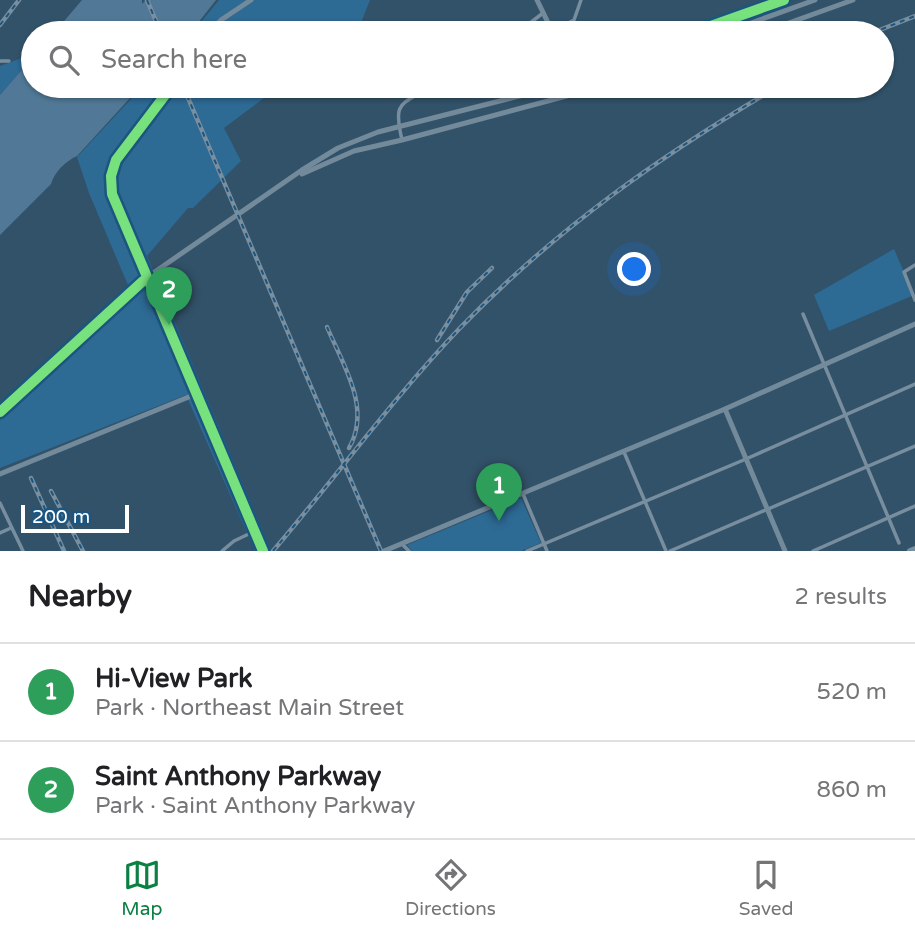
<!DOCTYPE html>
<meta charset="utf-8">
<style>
:root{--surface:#fff;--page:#f6f6f6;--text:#202124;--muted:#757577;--line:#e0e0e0;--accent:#0b8043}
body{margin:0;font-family:"Varela Round",sans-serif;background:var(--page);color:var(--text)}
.scale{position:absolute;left:21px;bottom:18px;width:108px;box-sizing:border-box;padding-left:7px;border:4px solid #fff;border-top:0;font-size:19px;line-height:24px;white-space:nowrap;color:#fff;-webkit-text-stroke:5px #1c557f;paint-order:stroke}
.you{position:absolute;left:635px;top:270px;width:24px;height:24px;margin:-18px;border:5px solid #fff;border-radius:50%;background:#1a73e8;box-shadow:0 0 0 10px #1a73e833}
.badge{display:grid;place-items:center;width:46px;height:46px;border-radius:50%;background:var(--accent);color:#fff;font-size:23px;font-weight:700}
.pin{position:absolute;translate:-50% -58px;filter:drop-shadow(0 2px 4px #0008)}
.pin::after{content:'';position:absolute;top:37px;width:24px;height:21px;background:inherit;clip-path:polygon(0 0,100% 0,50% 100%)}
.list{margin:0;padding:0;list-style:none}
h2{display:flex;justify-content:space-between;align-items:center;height:91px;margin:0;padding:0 28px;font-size:30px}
h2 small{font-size:23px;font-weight:400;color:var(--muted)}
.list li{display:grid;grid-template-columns:46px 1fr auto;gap:21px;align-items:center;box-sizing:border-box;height:98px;padding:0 28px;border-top:2px solid var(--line)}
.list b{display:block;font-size:26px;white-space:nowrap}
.list p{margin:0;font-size:23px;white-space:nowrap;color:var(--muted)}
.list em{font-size:23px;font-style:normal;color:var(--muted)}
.icon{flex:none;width:38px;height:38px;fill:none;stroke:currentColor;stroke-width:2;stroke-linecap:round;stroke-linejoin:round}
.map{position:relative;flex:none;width:915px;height:551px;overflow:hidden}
.search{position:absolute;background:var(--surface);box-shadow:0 2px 5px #0004;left:21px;right:21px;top:21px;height:77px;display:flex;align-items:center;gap:18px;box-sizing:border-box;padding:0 24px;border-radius:38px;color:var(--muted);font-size:26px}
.sheet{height:287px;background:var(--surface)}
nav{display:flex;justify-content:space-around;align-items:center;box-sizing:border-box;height:98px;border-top:2px solid var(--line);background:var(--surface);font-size:19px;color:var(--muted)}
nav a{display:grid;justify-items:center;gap:4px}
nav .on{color:var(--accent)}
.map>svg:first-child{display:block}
</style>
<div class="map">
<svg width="915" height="551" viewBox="0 0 915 551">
<rect width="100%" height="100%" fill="#325269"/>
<g fill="#2d6a94">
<polygon points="219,0 370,0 357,33 192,33"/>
<polygon points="33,54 33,57 0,95 0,66"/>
<polygon points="143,86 280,86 224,128 241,161 193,208 188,208 147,256 271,551 255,551 186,395 0,468 0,420 133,297 89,193 77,157"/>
<polygon points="894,249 914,295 829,331 814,295"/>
<polygon points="521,498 541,543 521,551 412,551 407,545"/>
</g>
<g fill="#517997">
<polygon points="82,0 142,0 142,4 146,0 216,0 190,33 165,33 164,29 160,33 54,33"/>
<path d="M33,57V86H141L77,156C66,161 55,171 51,184L0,235V95Z"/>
</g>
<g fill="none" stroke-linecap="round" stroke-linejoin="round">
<g stroke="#788e9f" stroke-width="3.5">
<polyline points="553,31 574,20 581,0"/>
<polyline points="517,33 543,13"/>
<polyline points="0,61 9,61"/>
<path d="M402,140C393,101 400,106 431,86"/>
<polyline points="915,265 904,272 915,300"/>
<polyline points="803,314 899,543"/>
<polyline points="624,452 666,551"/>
<polyline points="523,494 547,551"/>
<polyline points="0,503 23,551"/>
<polyline points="0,533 11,528"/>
<polyline points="402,544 409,551"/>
<polyline points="222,551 234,541 255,531"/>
<polyline points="527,551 746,459 915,384"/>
<polyline points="670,551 915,446"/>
<polyline points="813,551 915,506"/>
</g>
<g stroke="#738a9b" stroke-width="5">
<polyline points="537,0 553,33"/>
<polyline points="209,33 221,20 251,0"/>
<polyline points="723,33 815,0"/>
<polyline points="761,33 853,0"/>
<polyline points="172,86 116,160 111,176 112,194 262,547"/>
<polyline points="302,174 354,151 402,140 604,86"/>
<polyline points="725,409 785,551"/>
<polyline points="0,412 146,278 302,170 338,148 378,132 559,86"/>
<polyline points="0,474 196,394"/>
<polyline points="384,551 725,409 915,324"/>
</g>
<polyline stroke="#768e9d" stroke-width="6" points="910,551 915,549"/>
<defs>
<g id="rail">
<polyline points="147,0 161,33"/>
<polyline points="0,25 19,0"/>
<polyline points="872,33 915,16"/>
<polyline points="183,86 381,551"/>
<path d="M327,327C343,365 372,408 349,448"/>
<polyline points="437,340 467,292 492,268"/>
<polyline points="31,478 64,551"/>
<polyline points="51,491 83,551"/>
<path d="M273,551C336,477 393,398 460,328C557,228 660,156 779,86"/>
</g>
</defs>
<use href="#rail" stroke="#798f9f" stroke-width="4.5"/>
<use href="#rail" stroke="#1c557f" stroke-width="2" stroke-dasharray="5" stroke-linecap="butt"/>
<polyline stroke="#738a9b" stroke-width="5" points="262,547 263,551"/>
<defs>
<g id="cycleway">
<polyline points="691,33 784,0"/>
<polyline points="172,86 116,160 111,176 112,194 263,551"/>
<polyline points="0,412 143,281"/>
</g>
</defs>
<use href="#cycleway" stroke="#1c557f" stroke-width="15"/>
<use href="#cycleway" stroke="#77e17e" stroke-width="10"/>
</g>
</svg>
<div class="scale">200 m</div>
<div class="you"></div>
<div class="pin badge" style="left:499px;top:521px;background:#2e9e5b">1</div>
<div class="pin badge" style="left:169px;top:325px;background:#2e9e5b">2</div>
<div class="search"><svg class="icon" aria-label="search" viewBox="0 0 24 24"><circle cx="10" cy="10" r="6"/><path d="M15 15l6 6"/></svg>Search here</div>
</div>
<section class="sheet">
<h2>Nearby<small>2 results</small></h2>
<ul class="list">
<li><span class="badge" style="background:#2e9e5b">1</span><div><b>Hi-View Park</b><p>Park · Northeast Main Street</p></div><em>520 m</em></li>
<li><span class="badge" style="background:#2e9e5b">2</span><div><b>Saint Anthony Parkway</b><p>Park · Saint Anthony Parkway</p></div><em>860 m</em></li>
</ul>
</section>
<nav>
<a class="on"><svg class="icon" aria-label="map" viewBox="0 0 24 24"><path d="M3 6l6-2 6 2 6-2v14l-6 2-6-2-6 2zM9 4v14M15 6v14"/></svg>Map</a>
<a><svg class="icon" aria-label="directions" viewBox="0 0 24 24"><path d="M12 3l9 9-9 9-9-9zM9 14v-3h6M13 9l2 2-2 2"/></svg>Directions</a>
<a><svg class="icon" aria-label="saved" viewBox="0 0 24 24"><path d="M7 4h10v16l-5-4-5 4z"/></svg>Saved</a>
</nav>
